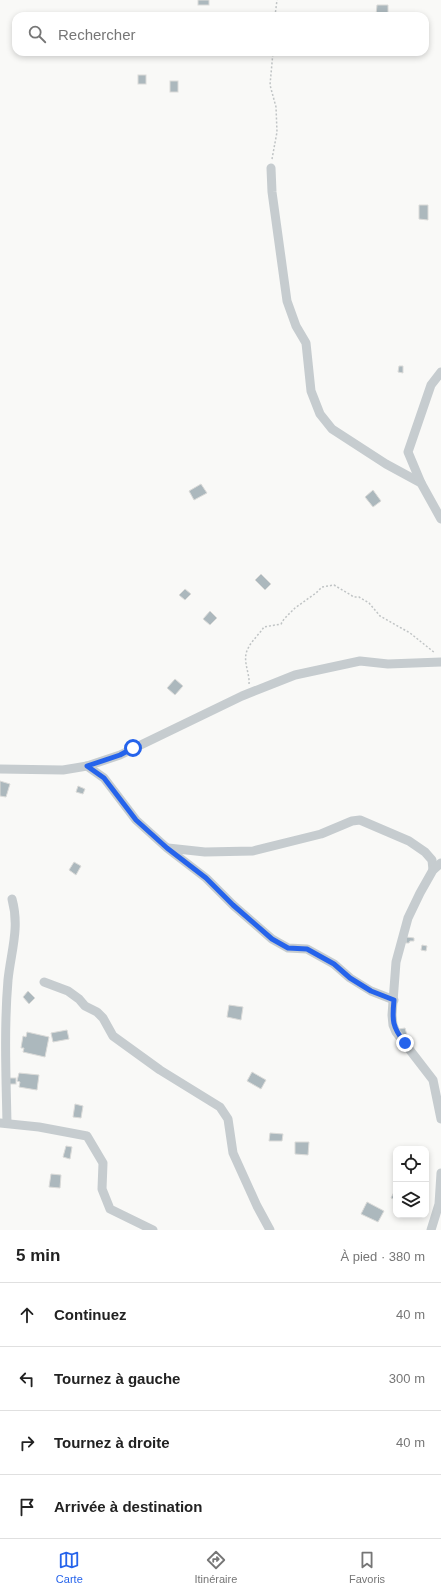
<!DOCTYPE html>
<html lang="fr">
<meta charset="utf-8">
<style>
:root{--surface:#fff;--page:#f2f2f2;--text:#222;--muted:#767676;--line:#e0e0e0;--accent:#2563eb}
body{margin:0;font-family:Arial,sans-serif;background:var(--page);color:var(--text)}
.controls{position:absolute;right:12px;bottom:12px;display:grid;overflow:hidden;border-radius:8px;box-shadow:0 2px 6px #0003}
.controls button{width:36px;height:36px;display:grid;place-items:center;padding:0;border:0;border-bottom:1px solid var(--line);background:var(--surface);color:var(--text);font:20px sans-serif}
.stop{position:absolute;width:12px;height:12px;margin:-9px;border:3px solid #2563eb;border-radius:50%;background:#fff}
.stop.end{background:#2563eb;border-color:#fff;box-shadow:0 1px 4px #0008}
.list{margin:0;padding:0;list-style:none}
h2{display:flex;justify-content:space-between;align-items:center;height:52px;margin:0;padding:0 16px;font-size:17px}
h2 small{font-size:13px;font-weight:400;color:var(--muted)}
.list li{display:grid;grid-template-columns:26px 1fr auto;gap:12px;align-items:center;box-sizing:border-box;height:64px;padding:0 16px;border-top:1px solid var(--line)}
.list b{display:block;font-size:15px;white-space:nowrap}
.list em{font-size:13px;font-style:normal;color:var(--muted)}
.icon{flex:none;width:22px;height:22px;fill:none;stroke:currentColor;stroke-width:2;stroke-linecap:round;stroke-linejoin:round}
.map{position:relative;flex:none;width:441px;height:1230px;overflow:hidden}
.search{position:absolute;background:var(--surface);box-shadow:0 2px 6px #0003;left:12px;right:12px;top:12px;height:44px;display:flex;align-items:center;gap:10px;box-sizing:border-box;padding:0 14px;border-radius:12px;color:var(--muted);font-size:15px}
.sheet{height:308px;background:var(--surface)}
nav{display:flex;justify-content:space-around;align-items:center;box-sizing:border-box;height:56px;border-top:1px solid var(--line);background:var(--surface);font-size:11px;color:var(--muted)}
nav a{display:grid;justify-items:center;gap:2px}
nav .on{color:var(--accent)}
.map>svg:first-child{display:block}
</style>
<div class="map">
<svg width="441" height="1230" viewBox="0 0 441 1230">
<rect width="100%" height="100%" fill="#f9f9f7"/>
<g fill="#acb8bd" stroke="#dbdbd9">
<rect x="198" y="0" width="11" height="5"/>
<polygon points="377,5 388,5 388,15 376,15"/>
<rect x="138" y="75" width="8" height="9"/>
<rect x="170" y="81" width="8" height="11"/>
<polygon points="419,205 428,205 428,220 419,219"/>
<polygon points="399,366 403,366 403,373 398,372"/>
<polygon points="201,484 207,493 194,500 189,491"/>
<polygon points="373,490 381,501 373,507 365,497"/>
<polygon points="261,574 271,584 265,590 255,580"/>
<polygon points="185,589 191,594 185,600 179,595"/>
<polygon points="210,611 217,618 210,625 203,619"/>
<polygon points="175,679 183,686 175,695 167,688"/>
<polygon points="0,781 10,784 6,797 0,796"/>
<polygon points="78,786 85,789 83,794 76,792"/>
<polygon points="74,862 81,866 76,875 69,870"/>
<polygon points="406,937 414,938 414,941 410,941 409,943 406,943"/>
<polygon points="422,945 427,946 426,951 421,950"/>
<polygon points="28,991 35,998 29,1004 23,997"/>
<polygon points="229,1005 243,1007 241,1020 227,1017"/>
<polygon points="405,1028 407,1035 401,1036 399,1029"/>
<polygon points="67,1030 69,1039 53,1042 51,1033"/>
<polygon points="27,1032 49,1037 45,1057 23,1052 24,1048 21,1048 23,1036 26,1037"/>
<polygon points="252,1072 266,1080 261,1089 247,1081"/>
<polygon points="19,1073 39,1075 37,1090 19,1087 20,1082 17,1081"/>
<rect x="9" y="1078" width="7" height="6"/>
<polygon points="75,1104 83,1106 81,1118 73,1117"/>
<polygon points="270,1133 283,1134 282,1141 269,1141"/>
<polygon points="295,1142 309,1142 308,1155 295,1154"/>
<polygon points="66,1146 72,1147 70,1159 63,1157"/>
<polygon points="51,1174 61,1175 60,1188 49,1187"/>
<polygon points="396,1188 396,1200 391,1198"/>
<polygon points="367,1202 384,1211 378,1222 361,1214"/>
</g>
<g fill="none" stroke-linecap="round" stroke-linejoin="round">
<g stroke="#c0c4c5" stroke-width="1.5" stroke-dasharray="2 2" stroke-linecap="butt">
<polyline points="275,16 277,0"/>
<polyline points="272,159 277,132 276,107 270,85 273,52"/>
<path d="M249,684C250,675 244,664 246,654C248,644 258,636 264,627L281,624L284,619L295,608L316,593L322,587L334,585L354,597H359L369,603L380,616L410,633L435,653"/>
</g>
<g stroke="#c6cccf" stroke-width="9">
<polyline points="271,168 272,192 287,301 296,326 306,343 311,391 320,414 332,429 386,464 421,483 441,519"/>
<polyline points="421,483 408,452 431,385 441,372"/>
<polyline points="87,766 104,778 136,820 167,848 206,878 233,905 272,939 288,948 307,949 334,964 350,978 371,991 394,1000"/>
<polyline points="0,769 63,770 87,766 120,755 242,696 295,675 360,661 388,664 441,662"/>
<polyline points="168,848 205,852 253,851 321,834 352,821 360,820 409,841 425,852 432,860 433,870"/>
<polyline points="441,863 433,870 420,893 408,918 396,962 392,1015 393,1025 396,1032 433,1080 441,1119"/>
<polyline points="44,982 68,991 79,999 85,1006 97,1012 103,1018 113,1036 160,1070 220,1107 228,1119 233,1153 257,1206 270,1230"/>
<polyline points="0,1123 39,1127 87,1136 103,1163 102,1189 110,1209 153,1230"/>
<path d="M7,1123C6,1076 4,1027 8,980C11,951 20,928 12,899"/>
<polyline points="431,1230 439,1204 441,1173"/>
</g>
</g>
<g fill="none" stroke-linecap="round" stroke-linejoin="round">
<path stroke="#2563eb" stroke-width="5" d="M133,748L120,755L87,766L104,778L136,820L167,848L206,878L233,905L272,939L288,948L307,949L334,964L350,978L371,991L394,1000C392,1020 392,1027 405,1043"/>
</g>
</svg>
<div class="controls">
<button><svg class="icon" aria-label="locate" viewBox="0 0 24 24"><circle cx="12" cy="12" r="6"/><path d="M12 2v4M12 18v4M2 12h4M18 12h4"/></svg></button>
<button><svg class="icon" aria-label="layers" viewBox="0 0 24 24"><path d="M12 4l9 5-9 5-9-5zM3 14l9 5 9-5"/></svg></button>
</div>
<div class="stop" style="left:133px;top:748px"></div>
<div class="stop end" style="left:405px;top:1043px"></div>
<div class="search"><svg class="icon" aria-label="search" viewBox="0 0 24 24"><circle cx="10" cy="10" r="6"/><path d="M15 15l6 6"/></svg>Rechercher</div>
</div>
<section class="sheet">
<h2>5 min<small>À pied · 380 m</small></h2>
<ul class="list">
<li><svg class="icon" aria-label="ahead" viewBox="0 0 24 24"><path d="M12 20V5M6 11l6-6 6 6"/></svg><div><b>Continuez</b></div><em>40 m</em></li>
<li><svg class="icon" aria-label="left" viewBox="0 0 24 24"><path d="M17 20v-9H6M10 6l-5 5 5 5"/></svg><div><b>Tournez à gauche</b></div><em>300 m</em></li>
<li><svg class="icon" aria-label="right" viewBox="0 0 24 24"><path d="M7 20v-9h11M14 6l5 5-5 5"/></svg><div><b>Tournez à droite</b></div><em>40 m</em></li>
<li><svg class="icon" aria-label="arrive" viewBox="0 0 24 24"><path d="M6 21V4h12l-3 4 3 4H6"/></svg><div><b>Arrivée à destination</b></div></li>
</ul>
</section>
<nav>
<a class="on"><svg class="icon" aria-label="map" viewBox="0 0 24 24"><path d="M3 6l6-2 6 2 6-2v14l-6 2-6-2-6 2zM9 4v14M15 6v14"/></svg>Carte</a>
<a><svg class="icon" aria-label="directions" viewBox="0 0 24 24"><path d="M12 3l9 9-9 9-9-9zM9 14v-3h6M13 9l2 2-2 2"/></svg>Itinéraire</a>
<a><svg class="icon" aria-label="saved" viewBox="0 0 24 24"><path d="M7 4h10v16l-5-4-5 4z"/></svg>Favoris</a>
</nav>
